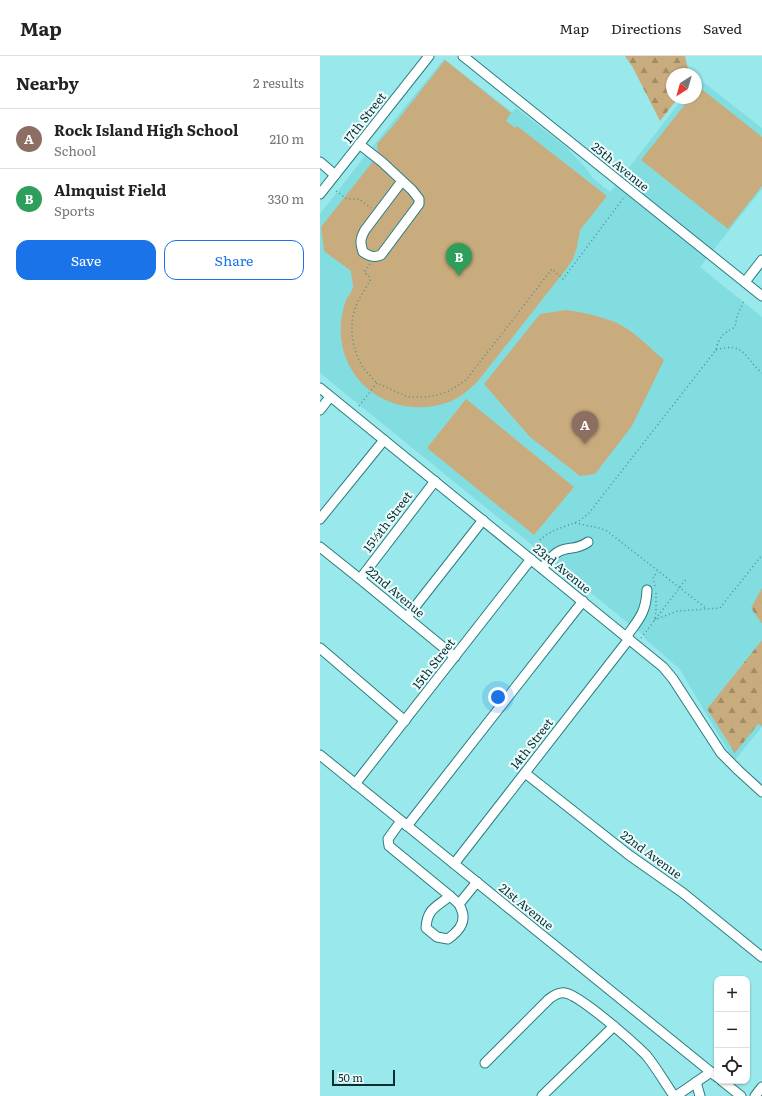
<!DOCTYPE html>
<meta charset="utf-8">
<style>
:root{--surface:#fff;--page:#f2f2f2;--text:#222;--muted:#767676;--line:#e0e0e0;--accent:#1a73e8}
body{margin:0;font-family:Literata,serif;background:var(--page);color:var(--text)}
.controls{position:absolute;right:12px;bottom:12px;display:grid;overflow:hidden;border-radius:8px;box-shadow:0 1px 3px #0004}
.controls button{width:36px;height:36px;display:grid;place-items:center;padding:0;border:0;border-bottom:1px solid var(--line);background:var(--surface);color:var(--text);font:20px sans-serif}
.compass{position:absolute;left:346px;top:12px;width:36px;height:36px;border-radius:50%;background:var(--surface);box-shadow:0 1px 3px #0004;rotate:217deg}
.scale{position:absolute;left:12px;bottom:10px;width:63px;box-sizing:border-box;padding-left:4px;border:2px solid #0a2e2f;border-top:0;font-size:11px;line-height:14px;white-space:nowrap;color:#0a2e2f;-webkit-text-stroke:3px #eefdfe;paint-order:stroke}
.you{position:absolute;left:178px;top:641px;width:14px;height:14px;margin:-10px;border:3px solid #fff;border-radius:50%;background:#1a73e8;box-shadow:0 0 0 6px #1a73e833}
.badge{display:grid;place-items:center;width:26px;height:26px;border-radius:50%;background:var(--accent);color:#fff;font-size:13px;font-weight:700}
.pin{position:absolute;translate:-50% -33px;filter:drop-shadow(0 1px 2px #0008)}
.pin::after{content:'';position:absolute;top:21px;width:14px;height:12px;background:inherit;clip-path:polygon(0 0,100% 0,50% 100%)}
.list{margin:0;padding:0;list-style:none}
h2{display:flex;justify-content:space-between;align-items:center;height:52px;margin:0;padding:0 16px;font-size:17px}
h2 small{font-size:13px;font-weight:400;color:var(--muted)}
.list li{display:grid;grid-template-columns:26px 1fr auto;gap:12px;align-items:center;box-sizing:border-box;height:60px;padding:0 16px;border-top:1px solid var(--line)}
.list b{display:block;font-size:15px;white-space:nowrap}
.list p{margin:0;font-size:13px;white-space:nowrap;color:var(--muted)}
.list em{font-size:13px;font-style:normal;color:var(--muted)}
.actions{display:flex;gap:8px;padding:12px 16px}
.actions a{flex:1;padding:9px 0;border:1px solid var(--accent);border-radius:12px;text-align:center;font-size:14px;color:var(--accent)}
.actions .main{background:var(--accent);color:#fff}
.icon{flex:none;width:22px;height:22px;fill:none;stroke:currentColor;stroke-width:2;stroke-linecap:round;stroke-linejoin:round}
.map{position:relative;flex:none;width:442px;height:1040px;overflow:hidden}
header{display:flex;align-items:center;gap:24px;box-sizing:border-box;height:56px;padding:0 20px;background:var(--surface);border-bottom:1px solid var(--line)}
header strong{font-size:19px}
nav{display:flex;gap:22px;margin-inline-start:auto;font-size:14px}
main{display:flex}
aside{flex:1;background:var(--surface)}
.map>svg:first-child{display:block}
</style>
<header>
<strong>Map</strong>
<nav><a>Map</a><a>Directions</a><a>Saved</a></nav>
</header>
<main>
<aside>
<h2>Nearby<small>2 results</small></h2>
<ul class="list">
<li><span class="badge" style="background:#8d6e63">A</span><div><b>Rock Island High School</b><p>School</p></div><em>210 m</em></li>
<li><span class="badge" style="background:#2e9e5b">B</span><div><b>Almquist Field</b><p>Sports</p></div><em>330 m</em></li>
</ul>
<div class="actions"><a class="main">Save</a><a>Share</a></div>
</aside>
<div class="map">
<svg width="442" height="1040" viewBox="0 0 442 1040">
<defs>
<pattern id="forest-firs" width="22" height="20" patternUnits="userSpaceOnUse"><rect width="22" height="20" fill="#c9ac7d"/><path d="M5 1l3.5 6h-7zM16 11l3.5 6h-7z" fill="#a18c67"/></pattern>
</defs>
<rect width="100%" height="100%" fill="#99e9ec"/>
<polygon fill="#82dde0" points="124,3 192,56 196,52 246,91 265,111 273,122 290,136 363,42 376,42 376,25 378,22 442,72 442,133 380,211 442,261 442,671 414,705 359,612 355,609 324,582 324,580 0,317 0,158 44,101"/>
<g fill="url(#forest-firs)">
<polygon points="305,0 365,0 369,18 352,18 352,42 358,42 340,65 312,10"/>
<polygon points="442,532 442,568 431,552"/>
<polygon points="442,584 442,670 438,668 415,697 387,653"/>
</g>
<g fill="#c9ac7d">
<path d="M125,4L191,57L186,65L195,72L197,70L287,140L260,174L257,191L253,203L247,212L158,325C150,333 140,342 129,346C83,363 32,338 22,289C19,274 21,258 26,244C28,240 33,235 33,230C33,226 31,220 31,215L4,195L1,171L58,99L57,88L73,70Z"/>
<polygon points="379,31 442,81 442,130 408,173 321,104 370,42 376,42 376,35"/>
<path d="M246,254C263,256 279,260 295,266C313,274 329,291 344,304L312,370L275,418L260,420L210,381L164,328L220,258Z"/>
<polygon points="146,343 254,431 214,479 107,392"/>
</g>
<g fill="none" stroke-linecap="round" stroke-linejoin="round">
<defs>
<g id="minor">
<polyline points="143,0 442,240"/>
<path d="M39,88L62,106L92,134L99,143V148L61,199C54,202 49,200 43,196C40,186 40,183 45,174L82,125"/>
<polyline points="0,106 15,119"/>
<polyline points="0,138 109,0"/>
<polyline points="425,226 442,204"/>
<polyline points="0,332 343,611 353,623 401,697 419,715 442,736"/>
<polyline points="0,354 10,341"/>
<polyline points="0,463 64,384"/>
<polyline points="0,491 40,523 135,601"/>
<path d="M222,512C227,507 232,499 238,496C247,490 256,495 268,486"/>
<polyline points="40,523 115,425"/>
<polyline points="87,561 163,464"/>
<path d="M306,581C319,563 326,557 327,534"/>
<polyline points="0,592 85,665"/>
<polyline points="0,699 397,1021"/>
<polyline points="205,717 309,799 363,837 442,901"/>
<polyline points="35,728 211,503"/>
<polyline points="81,765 68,783 69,790 130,840 139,848 157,826"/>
<polyline points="87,770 263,545"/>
<polyline points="134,808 309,583"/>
<path d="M130,840C116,851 107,853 106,872L117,881L128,883C135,878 144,870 143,860C143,856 141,852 139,848"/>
<path d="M165,1007L229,943C233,940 239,936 245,937C260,939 314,987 326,999C336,1011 345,1027 354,1040"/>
<polyline points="402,1025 421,1040"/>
<polyline points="376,1026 380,1040"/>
<polyline points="222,1040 294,970"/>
<polyline points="356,1040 391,1016"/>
<polyline points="435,1040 442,1031"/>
</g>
</defs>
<use href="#minor" stroke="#297d81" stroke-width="11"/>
<g stroke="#538e90" stroke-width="1.5" stroke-dasharray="1 3" stroke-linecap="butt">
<polyline points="16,135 27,143 39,143 51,152"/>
<path d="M50,208L44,216C48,219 50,221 50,225C45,234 38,243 35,253C29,270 32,292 41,308C45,315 51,321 57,327"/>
<path d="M396,294C425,285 424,302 442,317"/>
<polyline points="39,350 57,327 88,341 106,341 118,339 129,335 146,324 232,213 243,223 305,140"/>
<polyline points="255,467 279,472 287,475 387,553"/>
<path d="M212,493L221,483L226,479L235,474L259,465L269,457L396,294C399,280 403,278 415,271L417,260L424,245"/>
<polyline points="335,530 333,521 338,516"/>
<polyline points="335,562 336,554 336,536"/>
<polyline points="334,564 358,555 400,552 442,499"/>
<polyline points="321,582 367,522"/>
</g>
<use href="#minor" stroke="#fff" stroke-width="9"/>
</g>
<g text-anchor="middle" stroke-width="4" stroke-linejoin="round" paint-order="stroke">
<g font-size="12" fill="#0a2e2f" stroke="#eefdfe">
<text transform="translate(45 62) rotate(-52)" y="4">17th Street</text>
<text transform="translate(300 111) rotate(39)" y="4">25th Avenue</text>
<text transform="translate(68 466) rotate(-53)" y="4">15½th Street</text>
<text transform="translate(242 513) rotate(39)" y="4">23rd Avenue</text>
<text transform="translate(75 536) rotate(40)" y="4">22nd Avenue</text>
<text transform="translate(114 608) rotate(-52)" y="4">15th Street</text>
<text transform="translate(212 688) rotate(-52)" y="4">14th Street</text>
<text transform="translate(331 799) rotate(36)" y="4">22nd Avenue</text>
<text transform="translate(206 851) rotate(39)" y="4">21st Avenue</text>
</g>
</g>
</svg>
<div class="controls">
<button>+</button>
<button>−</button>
<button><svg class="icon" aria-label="locate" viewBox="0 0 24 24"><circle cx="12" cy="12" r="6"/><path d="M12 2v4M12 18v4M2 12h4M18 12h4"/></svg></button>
</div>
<svg class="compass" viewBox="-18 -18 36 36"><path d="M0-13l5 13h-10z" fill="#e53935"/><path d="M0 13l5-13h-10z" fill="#767676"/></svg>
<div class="scale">50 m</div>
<div class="you"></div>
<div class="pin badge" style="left:265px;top:388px;background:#8d6e63">A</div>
<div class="pin badge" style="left:139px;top:220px;background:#2e9e5b">B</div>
</div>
</main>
